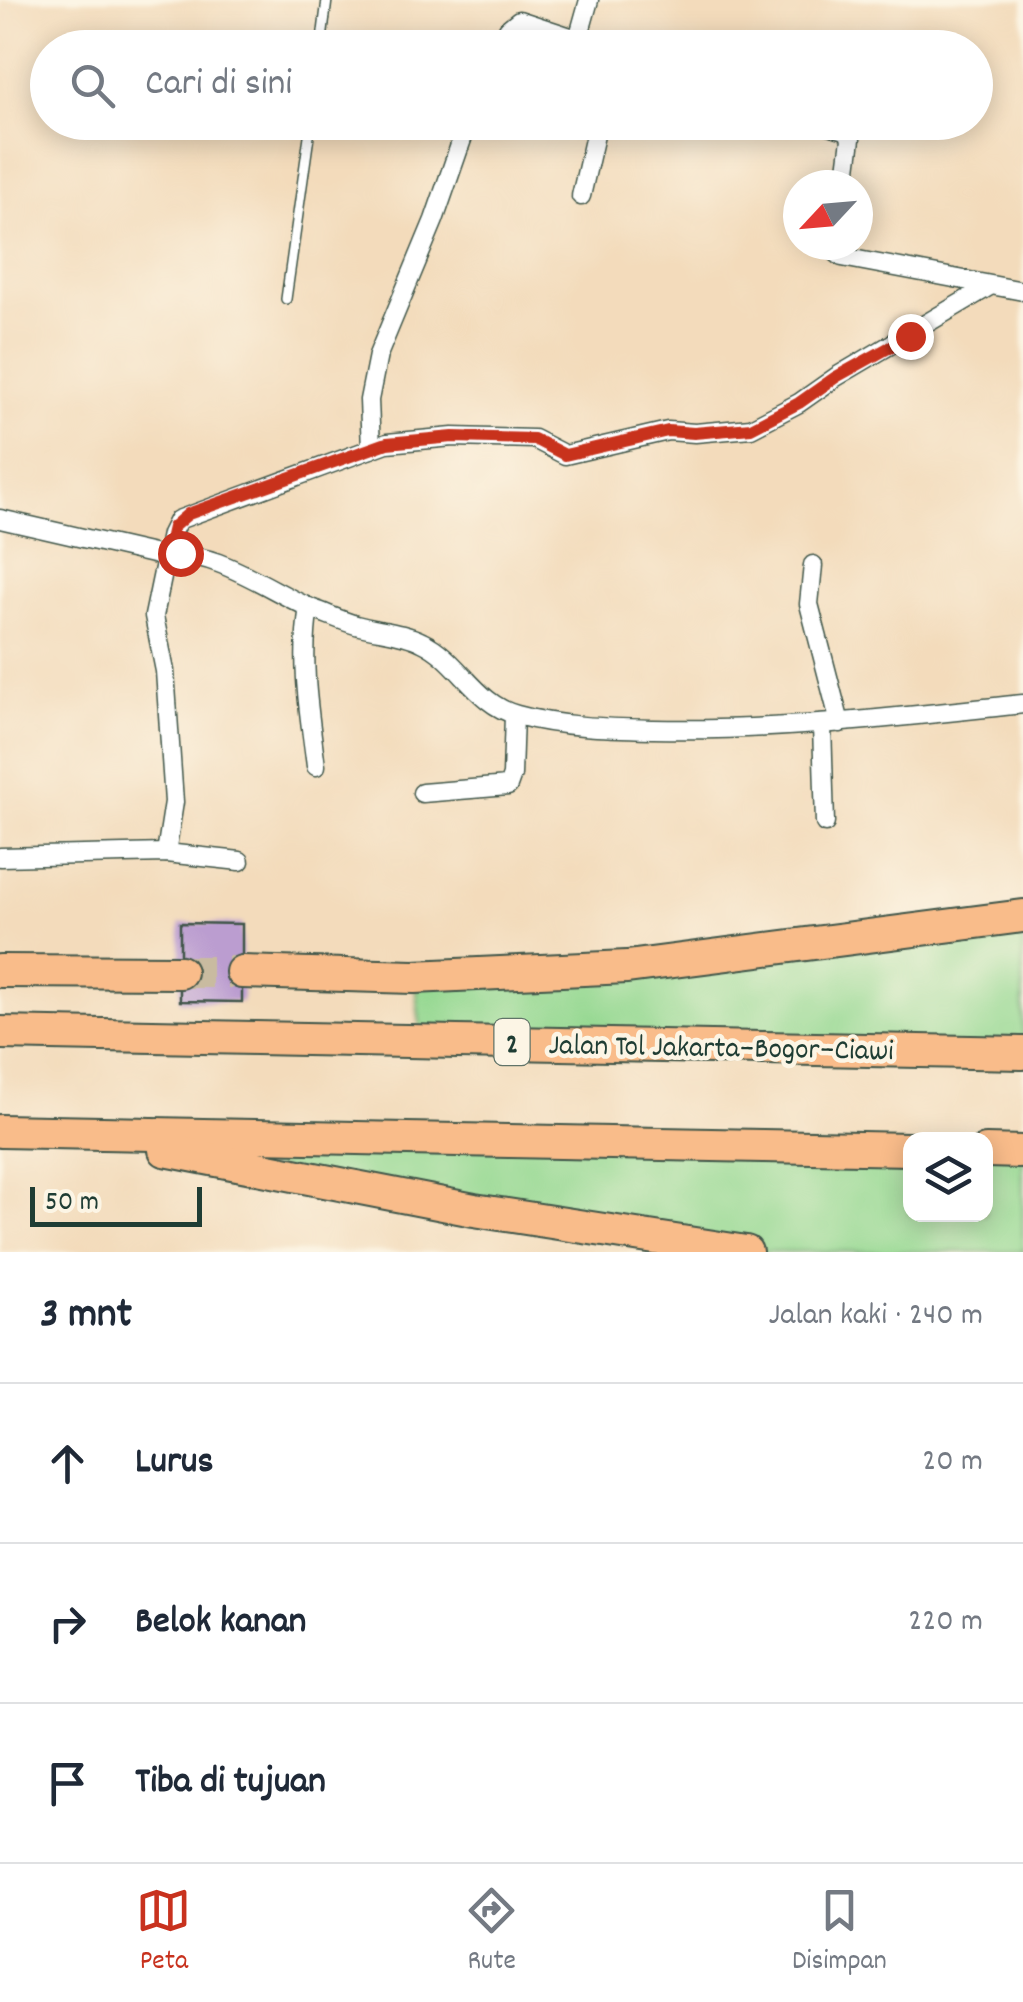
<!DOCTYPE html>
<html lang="id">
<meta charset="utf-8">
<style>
:root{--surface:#fff;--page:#f2f2f3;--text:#1f2937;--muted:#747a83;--line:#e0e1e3;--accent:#c8321e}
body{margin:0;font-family:Dekko,sans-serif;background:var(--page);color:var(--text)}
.controls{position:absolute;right:30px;bottom:30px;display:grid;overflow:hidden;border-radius:20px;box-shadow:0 5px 25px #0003}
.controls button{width:90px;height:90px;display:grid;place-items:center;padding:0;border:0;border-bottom:2px solid var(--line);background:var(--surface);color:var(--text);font:50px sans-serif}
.compass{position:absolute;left:783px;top:170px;width:90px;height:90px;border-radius:50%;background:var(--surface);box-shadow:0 5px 25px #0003;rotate:244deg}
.scale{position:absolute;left:30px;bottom:25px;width:172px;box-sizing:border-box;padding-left:10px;border:5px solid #1f3d34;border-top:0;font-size:28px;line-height:35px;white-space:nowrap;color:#1f3d34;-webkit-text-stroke:8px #fcf5e5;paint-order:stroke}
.stop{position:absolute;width:30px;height:30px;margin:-22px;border:8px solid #c8321e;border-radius:50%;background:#fff}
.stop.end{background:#c8321e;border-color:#fff;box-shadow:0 2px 10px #0008}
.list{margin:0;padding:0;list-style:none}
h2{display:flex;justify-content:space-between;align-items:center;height:130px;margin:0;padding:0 40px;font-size:42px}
h2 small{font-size:32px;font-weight:400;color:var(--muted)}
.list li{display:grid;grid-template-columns:65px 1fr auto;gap:30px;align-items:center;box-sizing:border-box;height:160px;padding:0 40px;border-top:2px solid var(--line)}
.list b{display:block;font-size:38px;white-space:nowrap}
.list em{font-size:32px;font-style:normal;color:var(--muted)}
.icon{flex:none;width:55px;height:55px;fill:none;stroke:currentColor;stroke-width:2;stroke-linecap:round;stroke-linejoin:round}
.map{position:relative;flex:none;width:1023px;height:1252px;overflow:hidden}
.search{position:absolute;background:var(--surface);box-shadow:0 5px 25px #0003;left:30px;right:30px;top:30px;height:110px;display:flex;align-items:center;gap:25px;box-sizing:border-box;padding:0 35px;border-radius:55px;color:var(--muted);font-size:38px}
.sheet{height:610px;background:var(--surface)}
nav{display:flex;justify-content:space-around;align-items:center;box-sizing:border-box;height:140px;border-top:2px solid var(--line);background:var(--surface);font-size:28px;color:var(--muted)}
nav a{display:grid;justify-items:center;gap:5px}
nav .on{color:var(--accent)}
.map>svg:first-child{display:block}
</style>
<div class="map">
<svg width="1023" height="1252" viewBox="0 0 1023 1252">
<rect width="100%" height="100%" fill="#fcf5e5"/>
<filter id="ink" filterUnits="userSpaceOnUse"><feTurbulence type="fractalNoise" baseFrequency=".01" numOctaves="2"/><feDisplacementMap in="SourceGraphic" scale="20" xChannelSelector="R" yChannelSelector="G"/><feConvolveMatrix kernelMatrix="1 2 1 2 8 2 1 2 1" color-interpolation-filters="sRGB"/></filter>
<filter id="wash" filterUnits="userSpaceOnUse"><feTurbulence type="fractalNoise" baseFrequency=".0048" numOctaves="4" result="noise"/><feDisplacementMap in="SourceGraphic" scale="40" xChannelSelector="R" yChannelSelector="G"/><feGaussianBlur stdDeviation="2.25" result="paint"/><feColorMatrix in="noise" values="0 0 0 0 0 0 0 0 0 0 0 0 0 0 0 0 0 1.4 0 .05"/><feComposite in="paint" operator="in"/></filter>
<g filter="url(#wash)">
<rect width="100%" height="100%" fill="#f3dbbb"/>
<g fill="#94d891" stroke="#5a8a62" stroke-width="2.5">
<polygon points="1023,916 1023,1053 422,1040 414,977"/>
<polygon points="75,1132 910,1149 910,1214 986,1214 986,1151 1023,1151 1023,1252 747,1252"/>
</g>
<g id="blocks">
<polygon fill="#bb9dd0" points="180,923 242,924 242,1002 180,1001"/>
</g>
</g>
<g filter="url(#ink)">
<use href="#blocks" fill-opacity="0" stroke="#3f5548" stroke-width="2.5"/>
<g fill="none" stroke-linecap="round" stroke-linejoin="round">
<polyline stroke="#c9bba0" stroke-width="32" stroke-dasharray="32 16" stroke-linecap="butt" points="180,972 242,972"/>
<defs>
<g id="service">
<polyline points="321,48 327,0"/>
<polyline points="286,299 311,122"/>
</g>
<g id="minor">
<polyline points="578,39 589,0"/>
<polyline points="499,48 508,29 519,20 604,48"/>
<polyline points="820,122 848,131 851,139 845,185"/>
<polyline points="581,196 598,122"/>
<polyline points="838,245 837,253 842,257 1023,291"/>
<polyline points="371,449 369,400 378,355 434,220 468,122"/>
<path d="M0,519L166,557C209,545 273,593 313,609C327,614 342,621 356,625C377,631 402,632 422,642C459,659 475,704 517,715C560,727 608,728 653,729C777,732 899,717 1023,704"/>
<polyline points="813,565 809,604 840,723"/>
<path d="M309,607C300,661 309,712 316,766"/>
<polyline points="822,725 825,823"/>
<polyline points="422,793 508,786 512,775 514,715"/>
<polyline points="166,853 174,802 165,671 154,616 171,534 178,520 387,443 453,437 534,439 565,455 668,431 695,433 751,428 799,403 836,377 988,287"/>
<polyline points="0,857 166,853 240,861"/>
</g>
<g id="motorway">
<polyline points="0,971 180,972"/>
<polyline points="242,972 414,977 627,967 1023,916"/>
<polyline points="0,1033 1023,1053"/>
<polyline points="0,1131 910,1149"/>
<polyline points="165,1150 474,1210 746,1252"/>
<polyline points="986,1151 1023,1152"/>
</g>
</defs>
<use href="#service" stroke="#3f5548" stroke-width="12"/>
<use href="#minor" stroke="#3f5548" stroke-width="21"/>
<use href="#motorway" stroke="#3f5548" stroke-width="36"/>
<use href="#service" stroke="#fff" stroke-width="9"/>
<use href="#minor" stroke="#fff" stroke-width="18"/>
<use href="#motorway" stroke="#f9bc8a" stroke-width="32"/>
</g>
</g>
<g fill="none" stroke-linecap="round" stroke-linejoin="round" filter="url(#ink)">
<polyline stroke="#c8321e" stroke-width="12" points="180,553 166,557 173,527 188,514 387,443 453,437 534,439 565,455 668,431 694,433 751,428 799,403 836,377 910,336"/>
</g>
<g text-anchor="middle" stroke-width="9" stroke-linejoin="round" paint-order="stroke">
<rect fill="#fcf5e5" stroke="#617469" stroke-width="2.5" x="494.5" y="1019" width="35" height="46" rx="8"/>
<g font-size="28" font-weight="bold" fill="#1f3d34">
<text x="512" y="1052">2</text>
</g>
<g font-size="30" fill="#1f3d34" stroke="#fcf5e5">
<text transform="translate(721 1046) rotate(1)" y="10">Jalan Tol Jakarta–Bogor–Ciawi</text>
</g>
</g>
</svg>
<div class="controls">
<button><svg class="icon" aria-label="layers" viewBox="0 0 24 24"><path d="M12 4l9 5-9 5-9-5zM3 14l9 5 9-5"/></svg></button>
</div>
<svg class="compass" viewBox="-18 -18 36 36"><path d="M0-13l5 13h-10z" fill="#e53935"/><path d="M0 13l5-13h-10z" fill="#747a83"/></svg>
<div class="scale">50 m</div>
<div class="stop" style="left:180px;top:553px"></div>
<div class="stop end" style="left:910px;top:336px"></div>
<div class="search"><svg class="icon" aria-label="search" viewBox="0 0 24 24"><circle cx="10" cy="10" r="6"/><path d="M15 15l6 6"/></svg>Cari di sini</div>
</div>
<section class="sheet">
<h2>3 mnt<small>Jalan kaki · 240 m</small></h2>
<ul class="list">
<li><svg class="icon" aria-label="ahead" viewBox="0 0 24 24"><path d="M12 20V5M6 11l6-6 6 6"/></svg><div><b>Lurus</b></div><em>20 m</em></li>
<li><svg class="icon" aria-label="right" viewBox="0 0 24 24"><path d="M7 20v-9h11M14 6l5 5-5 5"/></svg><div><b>Belok kanan</b></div><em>220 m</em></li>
<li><svg class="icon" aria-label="arrive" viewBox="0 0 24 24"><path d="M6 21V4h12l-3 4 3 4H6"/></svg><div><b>Tiba di tujuan</b></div></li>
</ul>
</section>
<nav>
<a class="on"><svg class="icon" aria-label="map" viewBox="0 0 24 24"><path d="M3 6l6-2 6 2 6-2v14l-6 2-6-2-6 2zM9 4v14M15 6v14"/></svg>Peta</a>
<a><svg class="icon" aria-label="directions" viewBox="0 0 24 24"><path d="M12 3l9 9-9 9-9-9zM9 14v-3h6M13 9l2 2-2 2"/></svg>Rute</a>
<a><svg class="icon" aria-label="saved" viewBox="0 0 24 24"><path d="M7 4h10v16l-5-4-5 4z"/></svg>Disimpan</a>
</nav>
